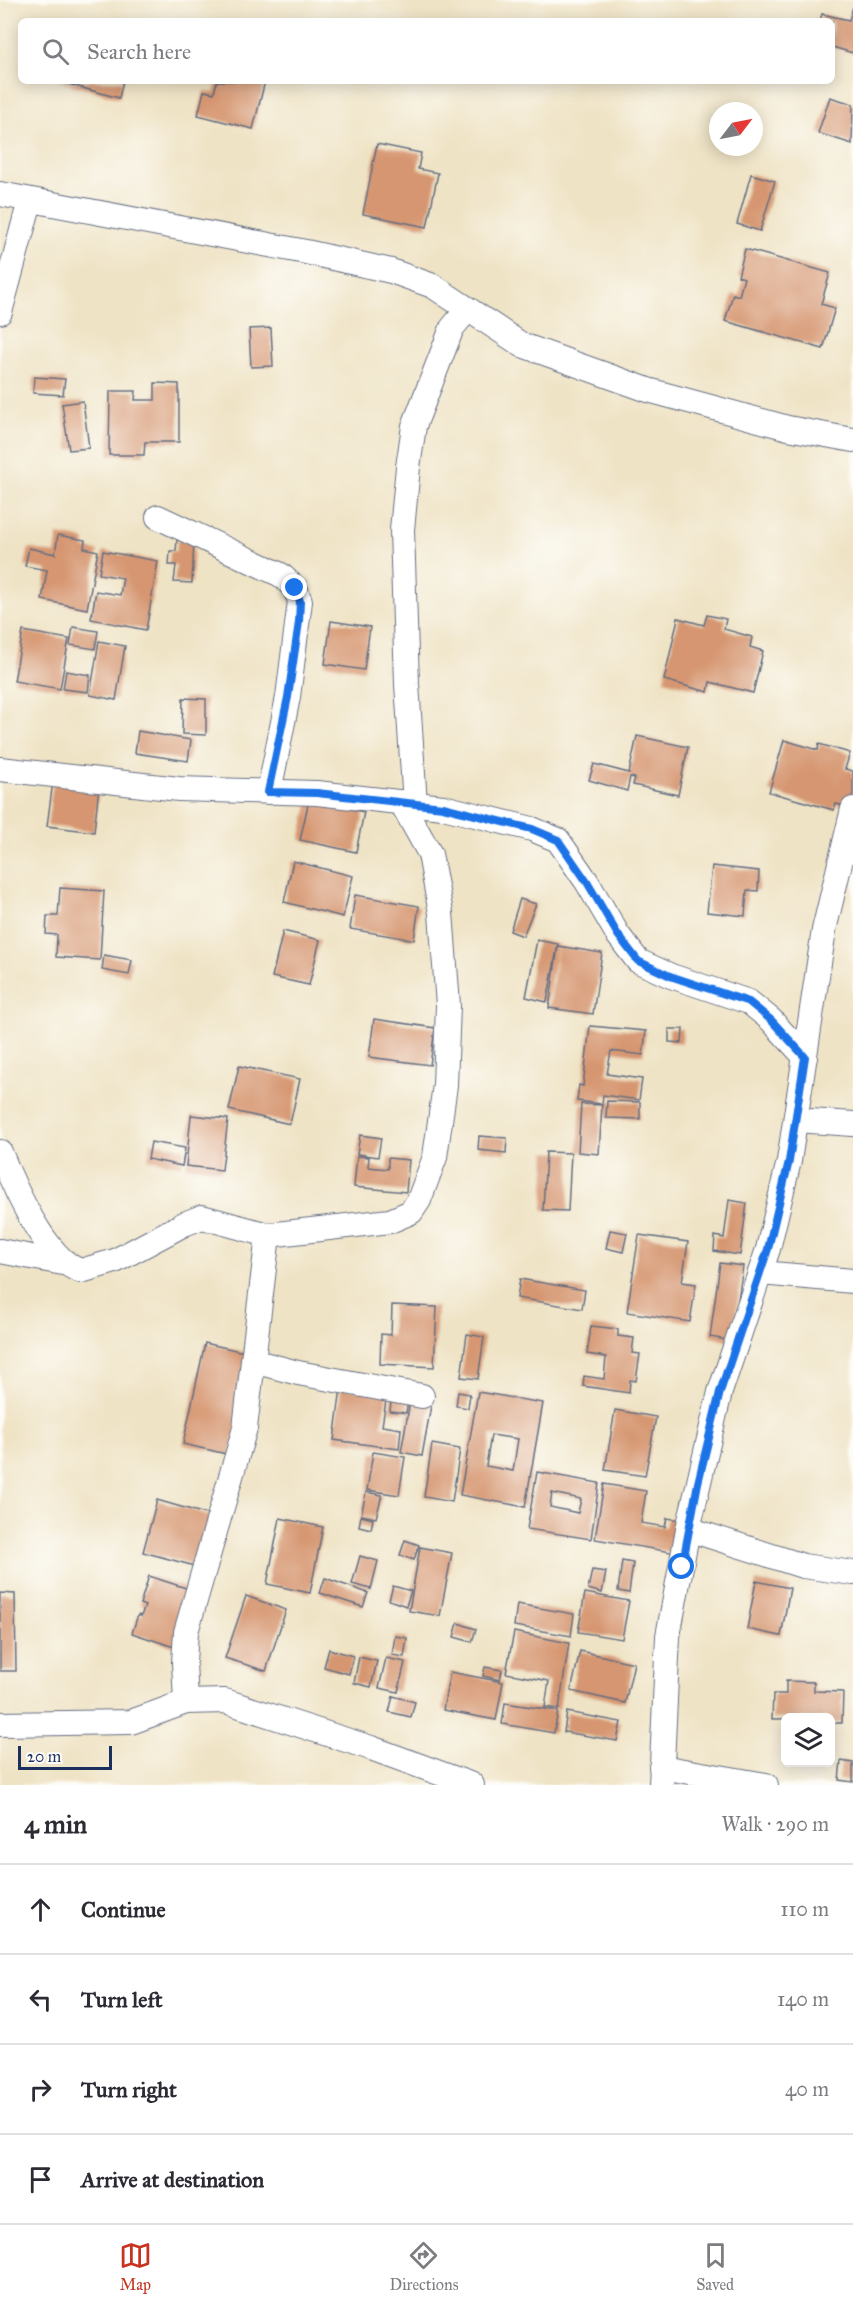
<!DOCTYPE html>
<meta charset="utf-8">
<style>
:root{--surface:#fff;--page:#f7f7f7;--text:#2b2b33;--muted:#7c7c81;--line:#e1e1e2;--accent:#c8321e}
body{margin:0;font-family:"IM FELL Great Primer",serif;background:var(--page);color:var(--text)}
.controls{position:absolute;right:18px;bottom:18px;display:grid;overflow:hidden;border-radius:9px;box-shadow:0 3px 15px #0003}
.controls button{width:54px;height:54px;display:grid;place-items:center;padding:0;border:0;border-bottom:2px solid var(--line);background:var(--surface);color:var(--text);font:30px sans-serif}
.compass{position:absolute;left:709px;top:102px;width:54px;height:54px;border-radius:50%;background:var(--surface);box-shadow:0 3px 15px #0003;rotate:58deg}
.scale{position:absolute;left:18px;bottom:15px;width:94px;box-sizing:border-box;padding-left:6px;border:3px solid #1b2f5e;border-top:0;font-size:16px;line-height:21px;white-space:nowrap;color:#1b2f5e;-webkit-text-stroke:4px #fdfcf7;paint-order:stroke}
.stop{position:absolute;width:18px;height:18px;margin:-14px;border:4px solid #1a73e8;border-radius:50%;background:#fff}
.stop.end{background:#1a73e8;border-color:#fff;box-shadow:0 2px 6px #0008}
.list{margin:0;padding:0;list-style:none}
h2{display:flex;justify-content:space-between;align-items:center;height:78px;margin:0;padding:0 24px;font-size:26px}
h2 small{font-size:20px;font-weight:400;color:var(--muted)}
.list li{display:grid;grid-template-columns:39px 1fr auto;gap:18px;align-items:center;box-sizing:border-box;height:90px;padding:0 24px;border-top:2px solid var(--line)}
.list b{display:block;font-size:22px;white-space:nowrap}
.list em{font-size:20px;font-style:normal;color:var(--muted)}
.icon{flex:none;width:33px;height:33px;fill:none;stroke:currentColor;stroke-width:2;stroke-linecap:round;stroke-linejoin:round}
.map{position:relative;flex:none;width:853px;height:1785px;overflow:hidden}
.search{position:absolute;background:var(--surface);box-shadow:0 3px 15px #0003;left:18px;right:18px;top:18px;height:66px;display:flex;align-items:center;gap:15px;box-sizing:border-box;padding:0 21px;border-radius:9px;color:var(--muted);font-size:22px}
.sheet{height:438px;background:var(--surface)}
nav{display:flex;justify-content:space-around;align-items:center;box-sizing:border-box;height:84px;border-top:2px solid var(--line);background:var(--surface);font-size:16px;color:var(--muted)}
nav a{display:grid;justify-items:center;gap:3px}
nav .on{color:var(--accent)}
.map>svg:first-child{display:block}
</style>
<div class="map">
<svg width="853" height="1785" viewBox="0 0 853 1785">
<rect width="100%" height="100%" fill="#fdfcf7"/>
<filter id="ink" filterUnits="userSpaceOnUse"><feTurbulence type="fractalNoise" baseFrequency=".0167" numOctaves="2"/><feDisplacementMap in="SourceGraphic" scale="12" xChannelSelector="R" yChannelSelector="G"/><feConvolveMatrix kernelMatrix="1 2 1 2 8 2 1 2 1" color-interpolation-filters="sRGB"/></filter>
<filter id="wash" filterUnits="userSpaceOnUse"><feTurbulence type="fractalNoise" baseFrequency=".008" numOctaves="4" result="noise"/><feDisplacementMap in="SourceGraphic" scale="24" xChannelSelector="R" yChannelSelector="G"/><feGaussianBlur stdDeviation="1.35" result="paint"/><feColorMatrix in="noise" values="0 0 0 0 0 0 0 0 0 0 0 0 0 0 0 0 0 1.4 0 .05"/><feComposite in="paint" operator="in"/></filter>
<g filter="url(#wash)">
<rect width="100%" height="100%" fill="#efe3c5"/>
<g id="blocks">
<g fill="#d69671" fill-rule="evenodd">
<polygon points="853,7 853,53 832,47 832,21 820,21 822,14 849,20"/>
<polygon points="57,81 123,81 119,98"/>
<polygon points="217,81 265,81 253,129 198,115 204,91 214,93"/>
<polygon points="830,97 853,104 852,144 818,133"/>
<polygon points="377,144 421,153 418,169 438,173 427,227 363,214"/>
<polygon points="751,174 775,181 760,231 737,224"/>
<polygon points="745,249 830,273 821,304 835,308 823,349 725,321 733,294 739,296 744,278 738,276"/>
<polygon points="271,328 273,366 251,367 249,329"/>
<polygon points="34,377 65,379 63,395 33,393"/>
<polygon points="155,383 179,384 179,442 145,442 144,455 109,455 110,391 136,391 135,400 155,400"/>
<polygon points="83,401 89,448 69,450 62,404"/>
<polygon points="58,535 85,540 84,548 98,551 87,609 42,600 47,570 25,566 29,548 55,554"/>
<polygon points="177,540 194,541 192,583 174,582 176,565 169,565 170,551 176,551"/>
<polygon points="103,551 158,561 146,630 91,619 96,591 120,595 123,578 99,574"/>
<polygon points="707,615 726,619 724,629 752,637 750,647 763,651 753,693 710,682 708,692 664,680 678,618 704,625"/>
<polygon points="331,621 370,627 364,670 325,664"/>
<polygon points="73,627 98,631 95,649 70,645"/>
<polygon points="23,631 69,639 60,689 14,681"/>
<polygon points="99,641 125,646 116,700 90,695"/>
<polygon points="66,671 90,675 88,692 63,689"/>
<polygon points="183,698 206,699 206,735 182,734"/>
<polygon points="138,731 191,740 188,761 135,753"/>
<polygon points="637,736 688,747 678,795 633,785 635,778 630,777 627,791 589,780 594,764 629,773"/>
<polygon points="784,740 818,750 819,744 850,753 845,769 853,771 853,793 849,807 836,804 834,810 769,792"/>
<polygon points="53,781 99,787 94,832 47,826"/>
<polygon points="309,800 364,812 356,852 300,840"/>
<polygon points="293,861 353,876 343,917 284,902"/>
<polygon points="712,866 759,871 758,891 747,890 745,916 707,912"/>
<polygon points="60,888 104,891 100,960 56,957 57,935 46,934 47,916 58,916"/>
<polygon points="355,895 419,906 414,940 350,929"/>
<polygon points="520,899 536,904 523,936 510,931"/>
<polygon points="283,931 320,940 309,985 272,977"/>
<polygon points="537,940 558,944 547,1002 526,997"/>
<polygon points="558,946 602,953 593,1014 549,1008"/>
<polygon points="104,955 132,960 129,975 102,970"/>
<polygon points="374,1019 435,1028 430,1065 369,1057"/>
<polygon points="590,1026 646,1031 643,1055 611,1051 607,1074 642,1079 639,1100 603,1095 602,1104 577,1101 579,1085 583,1086"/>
<polygon points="669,1029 683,1029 682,1043 669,1042"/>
<polygon points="239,1066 300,1079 290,1124 229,1110"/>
<polygon points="607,1101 640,1102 640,1119 606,1118"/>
<polygon points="581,1104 602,1105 599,1154 578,1152"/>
<polygon points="191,1115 228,1119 222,1170 186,1166"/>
<polygon points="360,1135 381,1138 378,1157 357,1154"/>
<polygon points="479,1136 507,1138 506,1153 478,1150"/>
<polygon points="151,1142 185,1148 182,1166 148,1159"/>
<polygon points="546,1152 571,1153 568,1211 543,1210"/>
<polygon points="357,1156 369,1157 368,1167 388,1169 388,1158 409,1160 406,1192 354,1187"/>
<polygon points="729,1200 747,1203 740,1255 714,1251 715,1236 724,1238"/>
<polygon points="610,1230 627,1233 623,1252 606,1248"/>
<polygon points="639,1235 688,1242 682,1282 696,1284 690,1322 627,1312"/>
<polygon points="720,1263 743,1266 732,1341 710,1337"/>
<polygon points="520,1279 585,1290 582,1309 517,1298"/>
<polygon points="392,1305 437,1307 434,1367 380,1364 381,1334 391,1335"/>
<polygon points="591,1326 618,1329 618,1336 634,1338 632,1353 640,1354 636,1381 630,1380 629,1393 583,1386 584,1376 604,1379 606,1357 587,1354"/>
<polygon points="467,1334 484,1337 478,1379 461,1377"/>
<polygon points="205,1343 253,1354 231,1455 183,1444"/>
<polygon points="341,1388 387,1394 382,1426 401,1429 399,1449 334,1440"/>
<polygon points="392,1391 409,1394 406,1413 390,1411"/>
<polygon points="458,1392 470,1394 468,1408 456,1406"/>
<path d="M478,1392L543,1403L525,1507L460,1495ZM491,1435L518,1439L513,1471L486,1466Z"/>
<polygon points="411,1396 432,1400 422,1456 401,1452"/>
<polygon points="615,1410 656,1417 645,1476 605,1470"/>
<polygon points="432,1444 460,1449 452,1502 424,1497"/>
<polygon points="373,1452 405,1457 399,1495 367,1490"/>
<path d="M537,1472L599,1483L591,1539L527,1529ZM552,1493L581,1499L578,1513L550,1507Z"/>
<polygon points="604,1484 646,1491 641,1523 665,1527 667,1518 681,1520 676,1553 595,1539"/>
<polygon points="366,1492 382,1495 376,1518 361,1515"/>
<polygon points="157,1500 216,1517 202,1568 143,1552"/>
<polygon points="361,1516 373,1519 371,1529 359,1526"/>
<polygon points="280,1518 323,1527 310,1593 267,1584"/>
<polygon points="405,1540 419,1545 414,1560 400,1555"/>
<polygon points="420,1547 452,1553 440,1616 409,1611"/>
<polygon points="360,1556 378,1561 371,1589 352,1584"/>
<polygon points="622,1561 633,1563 629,1593 618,1591"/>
<polygon points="592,1570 606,1572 602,1593 588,1589"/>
<polygon points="149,1576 192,1590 174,1647 132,1633 138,1615 141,1616 145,1606 140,1604"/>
<polygon points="325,1578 368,1593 363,1607 320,1593"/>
<polygon points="756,1581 790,1588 781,1636 747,1629"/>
<polygon points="393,1586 411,1591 406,1606 389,1600"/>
<polygon points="0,1593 15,1594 16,1671 0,1671"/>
<polygon points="585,1593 629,1601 622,1639 578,1632"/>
<polygon points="246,1596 286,1610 266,1671 225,1658"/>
<polygon points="517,1604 574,1614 571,1636 514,1626"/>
<polygon points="458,1623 476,1629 472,1642 454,1637"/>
<polygon points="514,1632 569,1643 559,1709 545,1707 549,1681 506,1673"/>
<polygon points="395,1636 407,1638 404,1657 392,1655"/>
<polygon points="329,1649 353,1656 349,1674 324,1667"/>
<polygon points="580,1651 634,1663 625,1703 571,1691"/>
<polygon points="359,1657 377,1661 371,1687 354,1683"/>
<polygon points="386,1658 405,1662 398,1692 379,1688"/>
<polygon points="485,1667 502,1670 500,1680 483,1676"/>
<polygon points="450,1672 503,1682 496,1720 443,1710"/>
<polygon points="786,1681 814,1682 814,1691 843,1692 842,1723 830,1723 830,1718 772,1719 773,1694 786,1694"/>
<polygon points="393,1696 415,1702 411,1717 389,1712"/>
<polygon points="505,1703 558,1711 554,1733 502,1724"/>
<polygon points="567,1712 621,1722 617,1741 564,1732"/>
<polygon points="841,1761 853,1763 853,1782 839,1780"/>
</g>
</g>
</g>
<g filter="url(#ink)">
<use href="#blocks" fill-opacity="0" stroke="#656e82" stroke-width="1.5"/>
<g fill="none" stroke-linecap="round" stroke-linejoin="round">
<defs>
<g id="street">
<polyline points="0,194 306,252 391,271 433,286 522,345 648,390 788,428 853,440"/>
<polyline points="0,312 30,201"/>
<polyline points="158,517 281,575 295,588 300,601 288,697 269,792"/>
<polyline points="0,769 179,789 317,793 443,807 532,829 558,840 587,882 618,935 638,961 671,976 749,1002 771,1020 805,1057"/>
<polyline points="415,804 407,684 402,530 408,467 414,426 452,328 468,309"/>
<polyline points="796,1120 853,1124"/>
<path d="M0,1152C13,1185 46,1261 81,1271L115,1261L184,1224L202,1217L268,1235L390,1221L411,1212L419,1200L435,1157L445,1085L448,1005L441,913L430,854L401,802"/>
<polyline points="0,1251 63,1263"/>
<polyline points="760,1273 853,1281"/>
<polyline points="253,1361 298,1373 422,1396"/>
<polyline points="688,1529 803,1566 853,1573"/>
<polyline points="186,1702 184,1662 186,1632 245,1428 268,1235"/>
<polyline points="0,1724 131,1722 186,1702 225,1701 371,1748 472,1785"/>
<polyline points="661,1767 766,1785"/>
<polyline points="661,1785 668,1636 688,1529 720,1392 768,1249 789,1161 824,930 853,809"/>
</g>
</defs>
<use href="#street" stroke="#656e82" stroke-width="26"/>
<use href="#street" stroke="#fff" stroke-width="24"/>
</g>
</g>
<g fill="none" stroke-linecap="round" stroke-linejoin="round" filter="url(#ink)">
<polyline stroke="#1a73e8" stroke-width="8" points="295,588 300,601 299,622 288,697 268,792 317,793 443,807 532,829 558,840 587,882 618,935 638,961 670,976 749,1002 771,1020 805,1057 789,1161 768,1249 720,1392 698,1483 682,1567"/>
</g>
</svg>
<div class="controls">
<button><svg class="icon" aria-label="layers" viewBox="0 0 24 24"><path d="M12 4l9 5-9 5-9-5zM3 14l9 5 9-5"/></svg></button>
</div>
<svg class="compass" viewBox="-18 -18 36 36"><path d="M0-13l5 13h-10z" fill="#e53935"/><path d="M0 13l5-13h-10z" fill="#7c7c81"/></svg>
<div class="scale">20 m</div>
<div class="stop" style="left:682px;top:1567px"></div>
<div class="stop end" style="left:295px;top:588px"></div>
<div class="search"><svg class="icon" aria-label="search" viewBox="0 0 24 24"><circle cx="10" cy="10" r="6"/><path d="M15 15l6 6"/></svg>Search here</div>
</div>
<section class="sheet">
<h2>4 min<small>Walk · 290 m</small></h2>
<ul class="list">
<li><svg class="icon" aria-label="ahead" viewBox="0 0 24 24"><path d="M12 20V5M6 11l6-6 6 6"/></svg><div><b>Continue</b></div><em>110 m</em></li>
<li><svg class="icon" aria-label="left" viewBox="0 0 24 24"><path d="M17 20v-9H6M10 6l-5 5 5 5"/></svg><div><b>Turn left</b></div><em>140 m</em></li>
<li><svg class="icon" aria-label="right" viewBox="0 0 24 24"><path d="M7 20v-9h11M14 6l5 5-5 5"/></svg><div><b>Turn right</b></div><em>40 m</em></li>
<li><svg class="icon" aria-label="arrive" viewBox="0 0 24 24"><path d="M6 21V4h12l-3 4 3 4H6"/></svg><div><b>Arrive at destination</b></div></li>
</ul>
</section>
<nav>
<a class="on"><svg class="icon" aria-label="map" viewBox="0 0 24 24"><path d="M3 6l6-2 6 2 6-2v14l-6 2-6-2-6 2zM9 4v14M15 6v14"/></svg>Map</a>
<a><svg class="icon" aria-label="directions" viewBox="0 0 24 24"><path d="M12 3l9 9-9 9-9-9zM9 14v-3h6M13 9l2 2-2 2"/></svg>Directions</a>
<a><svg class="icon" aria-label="saved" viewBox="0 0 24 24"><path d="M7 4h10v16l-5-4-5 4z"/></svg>Saved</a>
</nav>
